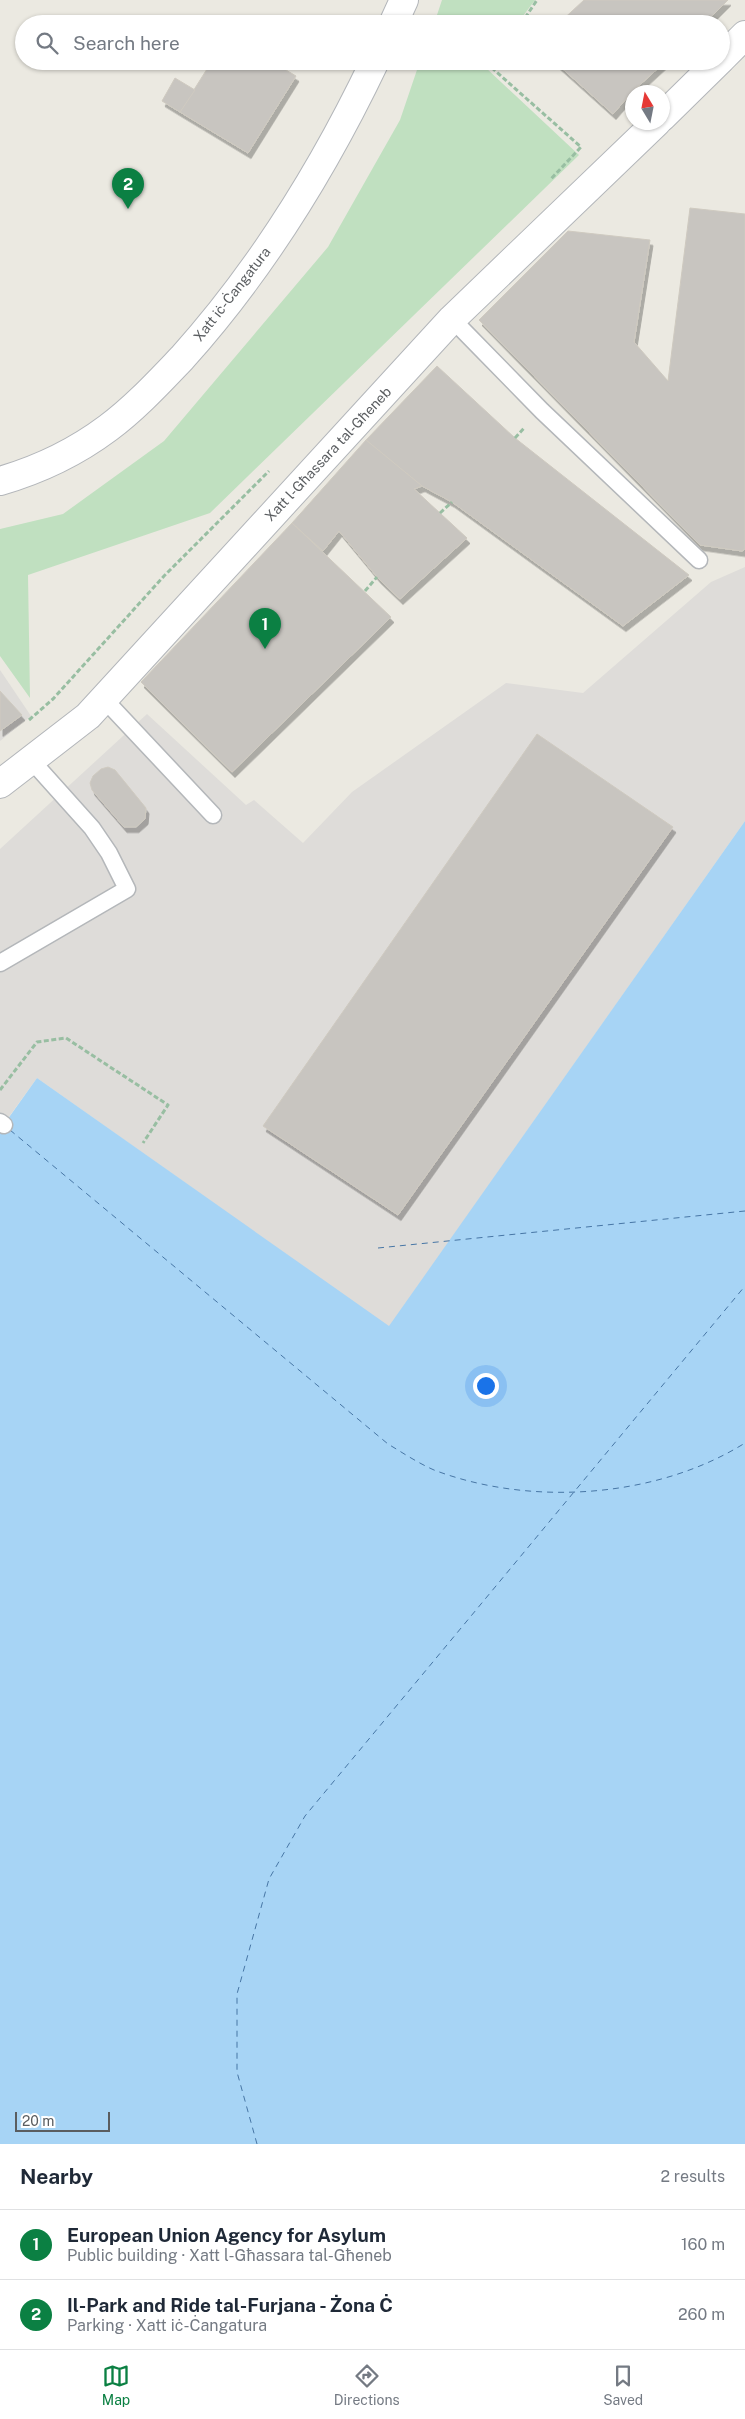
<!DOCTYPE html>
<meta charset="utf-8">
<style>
:root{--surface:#fff;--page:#f2f2f3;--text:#1f2937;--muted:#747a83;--line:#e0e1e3;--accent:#0b8043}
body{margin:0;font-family:"Public Sans",sans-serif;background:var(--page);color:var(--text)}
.compass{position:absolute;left:625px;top:85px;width:45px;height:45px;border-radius:50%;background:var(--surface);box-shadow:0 1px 4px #0004;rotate:350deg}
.scale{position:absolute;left:15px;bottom:12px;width:95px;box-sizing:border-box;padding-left:5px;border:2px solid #5a5d60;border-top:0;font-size:14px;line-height:18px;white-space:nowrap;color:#5a5d60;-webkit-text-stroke:4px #fff;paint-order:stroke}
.you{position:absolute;left:485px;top:1385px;width:18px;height:18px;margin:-12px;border:4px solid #fff;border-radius:50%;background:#1a73e8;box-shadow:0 0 0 8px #1a73e833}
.badge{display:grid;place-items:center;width:32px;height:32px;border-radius:50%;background:var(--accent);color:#fff;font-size:16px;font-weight:700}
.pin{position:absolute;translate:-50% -41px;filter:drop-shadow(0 1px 2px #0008)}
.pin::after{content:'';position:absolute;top:26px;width:18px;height:15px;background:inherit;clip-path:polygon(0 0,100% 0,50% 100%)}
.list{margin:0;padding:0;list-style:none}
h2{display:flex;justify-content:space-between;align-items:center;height:65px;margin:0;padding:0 20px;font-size:21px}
h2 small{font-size:16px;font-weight:400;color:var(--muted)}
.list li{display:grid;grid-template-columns:32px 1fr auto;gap:15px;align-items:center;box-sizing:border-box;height:70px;padding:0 20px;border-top:1px solid var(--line)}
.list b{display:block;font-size:19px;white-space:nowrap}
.list p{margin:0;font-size:16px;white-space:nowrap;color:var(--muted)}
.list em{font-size:16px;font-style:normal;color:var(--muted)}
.icon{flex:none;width:28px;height:28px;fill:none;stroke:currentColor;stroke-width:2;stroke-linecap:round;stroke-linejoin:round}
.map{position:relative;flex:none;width:745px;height:2144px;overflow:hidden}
.search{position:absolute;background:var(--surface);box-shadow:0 1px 4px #0004;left:15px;right:15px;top:15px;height:55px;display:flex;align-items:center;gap:12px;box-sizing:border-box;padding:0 18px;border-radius:28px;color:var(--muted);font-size:19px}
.sheet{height:205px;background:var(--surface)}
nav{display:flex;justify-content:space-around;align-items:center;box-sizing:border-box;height:70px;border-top:1px solid var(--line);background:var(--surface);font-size:14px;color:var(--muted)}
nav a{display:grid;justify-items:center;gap:2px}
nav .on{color:var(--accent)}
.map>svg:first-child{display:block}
</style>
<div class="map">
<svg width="745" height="2144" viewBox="0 0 745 2144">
<defs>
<filter id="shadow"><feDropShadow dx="3" dy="5.5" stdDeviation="0" flood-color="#0004"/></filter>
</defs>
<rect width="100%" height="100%" fill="#ebe9e1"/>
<g fill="#dedcd9">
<polygon points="745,567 745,821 389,1327 37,1078 0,1129 0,849 147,714 246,805 254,800 303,843 352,792 506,683 583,693 711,582"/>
<polygon points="0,670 31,716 0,741"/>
</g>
<g fill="#c0e0c0">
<polygon points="442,0 535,0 517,24 434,24"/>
<polygon points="420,61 489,61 485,67 579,155 210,513 28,575 30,698 0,656 0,529 63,514 164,441 328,247 400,120"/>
</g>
<polygon fill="#a7d4f5" points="745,821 745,2144 0,2144 0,1130 37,1078 389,1326"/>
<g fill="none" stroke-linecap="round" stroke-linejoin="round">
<g stroke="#4776a5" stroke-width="1" stroke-dasharray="6 5" stroke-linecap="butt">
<path d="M10,1130L388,1444C403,1453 418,1463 434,1470C531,1507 657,1498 745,1443"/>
<polyline points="378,1248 745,1211"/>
<polyline points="257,2144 237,2072 237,1994 269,1879 305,1816 745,1286"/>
</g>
</g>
<g fill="#c8c5c0" stroke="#cfcac0" filter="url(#shadow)">
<polygon points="584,0 728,0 704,24 558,24"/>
<polygon points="212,61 271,61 296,76 248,153 180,112"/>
<polygon points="554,61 666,61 632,92 613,114"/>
<polygon points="175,78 195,90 180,112 162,101"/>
<polygon points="690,208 745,214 745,549 742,551 700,545 479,320 568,231 650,240 634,342 668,381"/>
<polygon points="437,366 515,438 689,575 623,626 452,502 422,486 366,440"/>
<polygon points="366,440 422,486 414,489 467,538 400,599 378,578 339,531 323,551 292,523"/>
<polygon points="292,523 391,617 232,772 141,682"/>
<polygon points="0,691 22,715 0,731"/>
<polygon points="537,734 673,827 398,1215 263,1126"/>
<polygon points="108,767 115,770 146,808 145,819 136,827 124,827 92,790 90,783 93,776 101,769"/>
</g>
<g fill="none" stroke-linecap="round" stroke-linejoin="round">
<defs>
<g id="lane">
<polyline points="452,319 542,411 699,560"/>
<polyline points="104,699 213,815"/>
<polyline points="0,963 127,889 109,853 92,828 31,760"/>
<polyline points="0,1122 4,1125"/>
</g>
<g id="secondary">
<polyline points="393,24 404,0"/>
<polyline points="721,59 745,35"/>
<polyline points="662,117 719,61"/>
<path d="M0,481C38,470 76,452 108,428C135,408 159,382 182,358C261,270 324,168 375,61"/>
<polyline points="0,784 88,716 452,319 657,122"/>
</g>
</defs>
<use href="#lane" stroke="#b4b7ba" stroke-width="19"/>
<use href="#secondary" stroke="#b3b6ba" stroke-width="30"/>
<g stroke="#98bea2" stroke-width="3" stroke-dasharray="5 2.5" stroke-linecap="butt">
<polyline points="521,24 537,0"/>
<polyline points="496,61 492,68 581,147 550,180"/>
<polyline points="515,438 525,427"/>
<polyline points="440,513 452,502"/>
<polyline points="365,591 377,577"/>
<polyline points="29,720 53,699 164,576 269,471"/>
<polyline points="0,1090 37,1042 66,1038 168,1105 143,1143"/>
</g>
<use href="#lane" stroke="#fff" stroke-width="16"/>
<use href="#secondary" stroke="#fff" stroke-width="28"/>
</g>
<g text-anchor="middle" stroke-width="4" stroke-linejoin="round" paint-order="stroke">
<g font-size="14" fill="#5a5d60" stroke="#fff">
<text transform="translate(232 294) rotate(-52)" y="5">Xatt iċ-Ċangatura</text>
<text transform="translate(328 454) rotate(-47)" y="5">Xatt l-Għassara tal-Għeneb</text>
</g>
</g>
</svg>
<svg class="compass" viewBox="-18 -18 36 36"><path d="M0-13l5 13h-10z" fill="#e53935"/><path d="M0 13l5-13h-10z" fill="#747a83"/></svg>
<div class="scale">20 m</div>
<div class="you"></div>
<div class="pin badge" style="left:265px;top:649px">1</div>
<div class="pin badge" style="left:128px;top:209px">2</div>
<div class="search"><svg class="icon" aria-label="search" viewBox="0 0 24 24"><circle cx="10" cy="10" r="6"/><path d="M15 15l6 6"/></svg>Search here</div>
</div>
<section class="sheet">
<h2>Nearby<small>2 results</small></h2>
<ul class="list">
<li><span class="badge">1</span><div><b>European Union Agency for Asylum</b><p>Public building · Xatt l-Għassara tal-Għeneb</p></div><em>160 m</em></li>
<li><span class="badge">2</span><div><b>Il-Park and Ride tal-Furjana - Żona Ċ</b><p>Parking · Xatt iċ-Ċangatura</p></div><em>260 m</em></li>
</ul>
</section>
<nav>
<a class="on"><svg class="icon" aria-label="map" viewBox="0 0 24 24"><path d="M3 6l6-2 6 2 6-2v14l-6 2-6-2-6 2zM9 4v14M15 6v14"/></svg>Map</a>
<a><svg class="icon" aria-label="directions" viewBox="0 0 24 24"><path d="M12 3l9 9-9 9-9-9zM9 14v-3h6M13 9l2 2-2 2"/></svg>Directions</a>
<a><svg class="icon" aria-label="saved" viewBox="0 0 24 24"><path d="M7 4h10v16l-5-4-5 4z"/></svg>Saved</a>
</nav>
